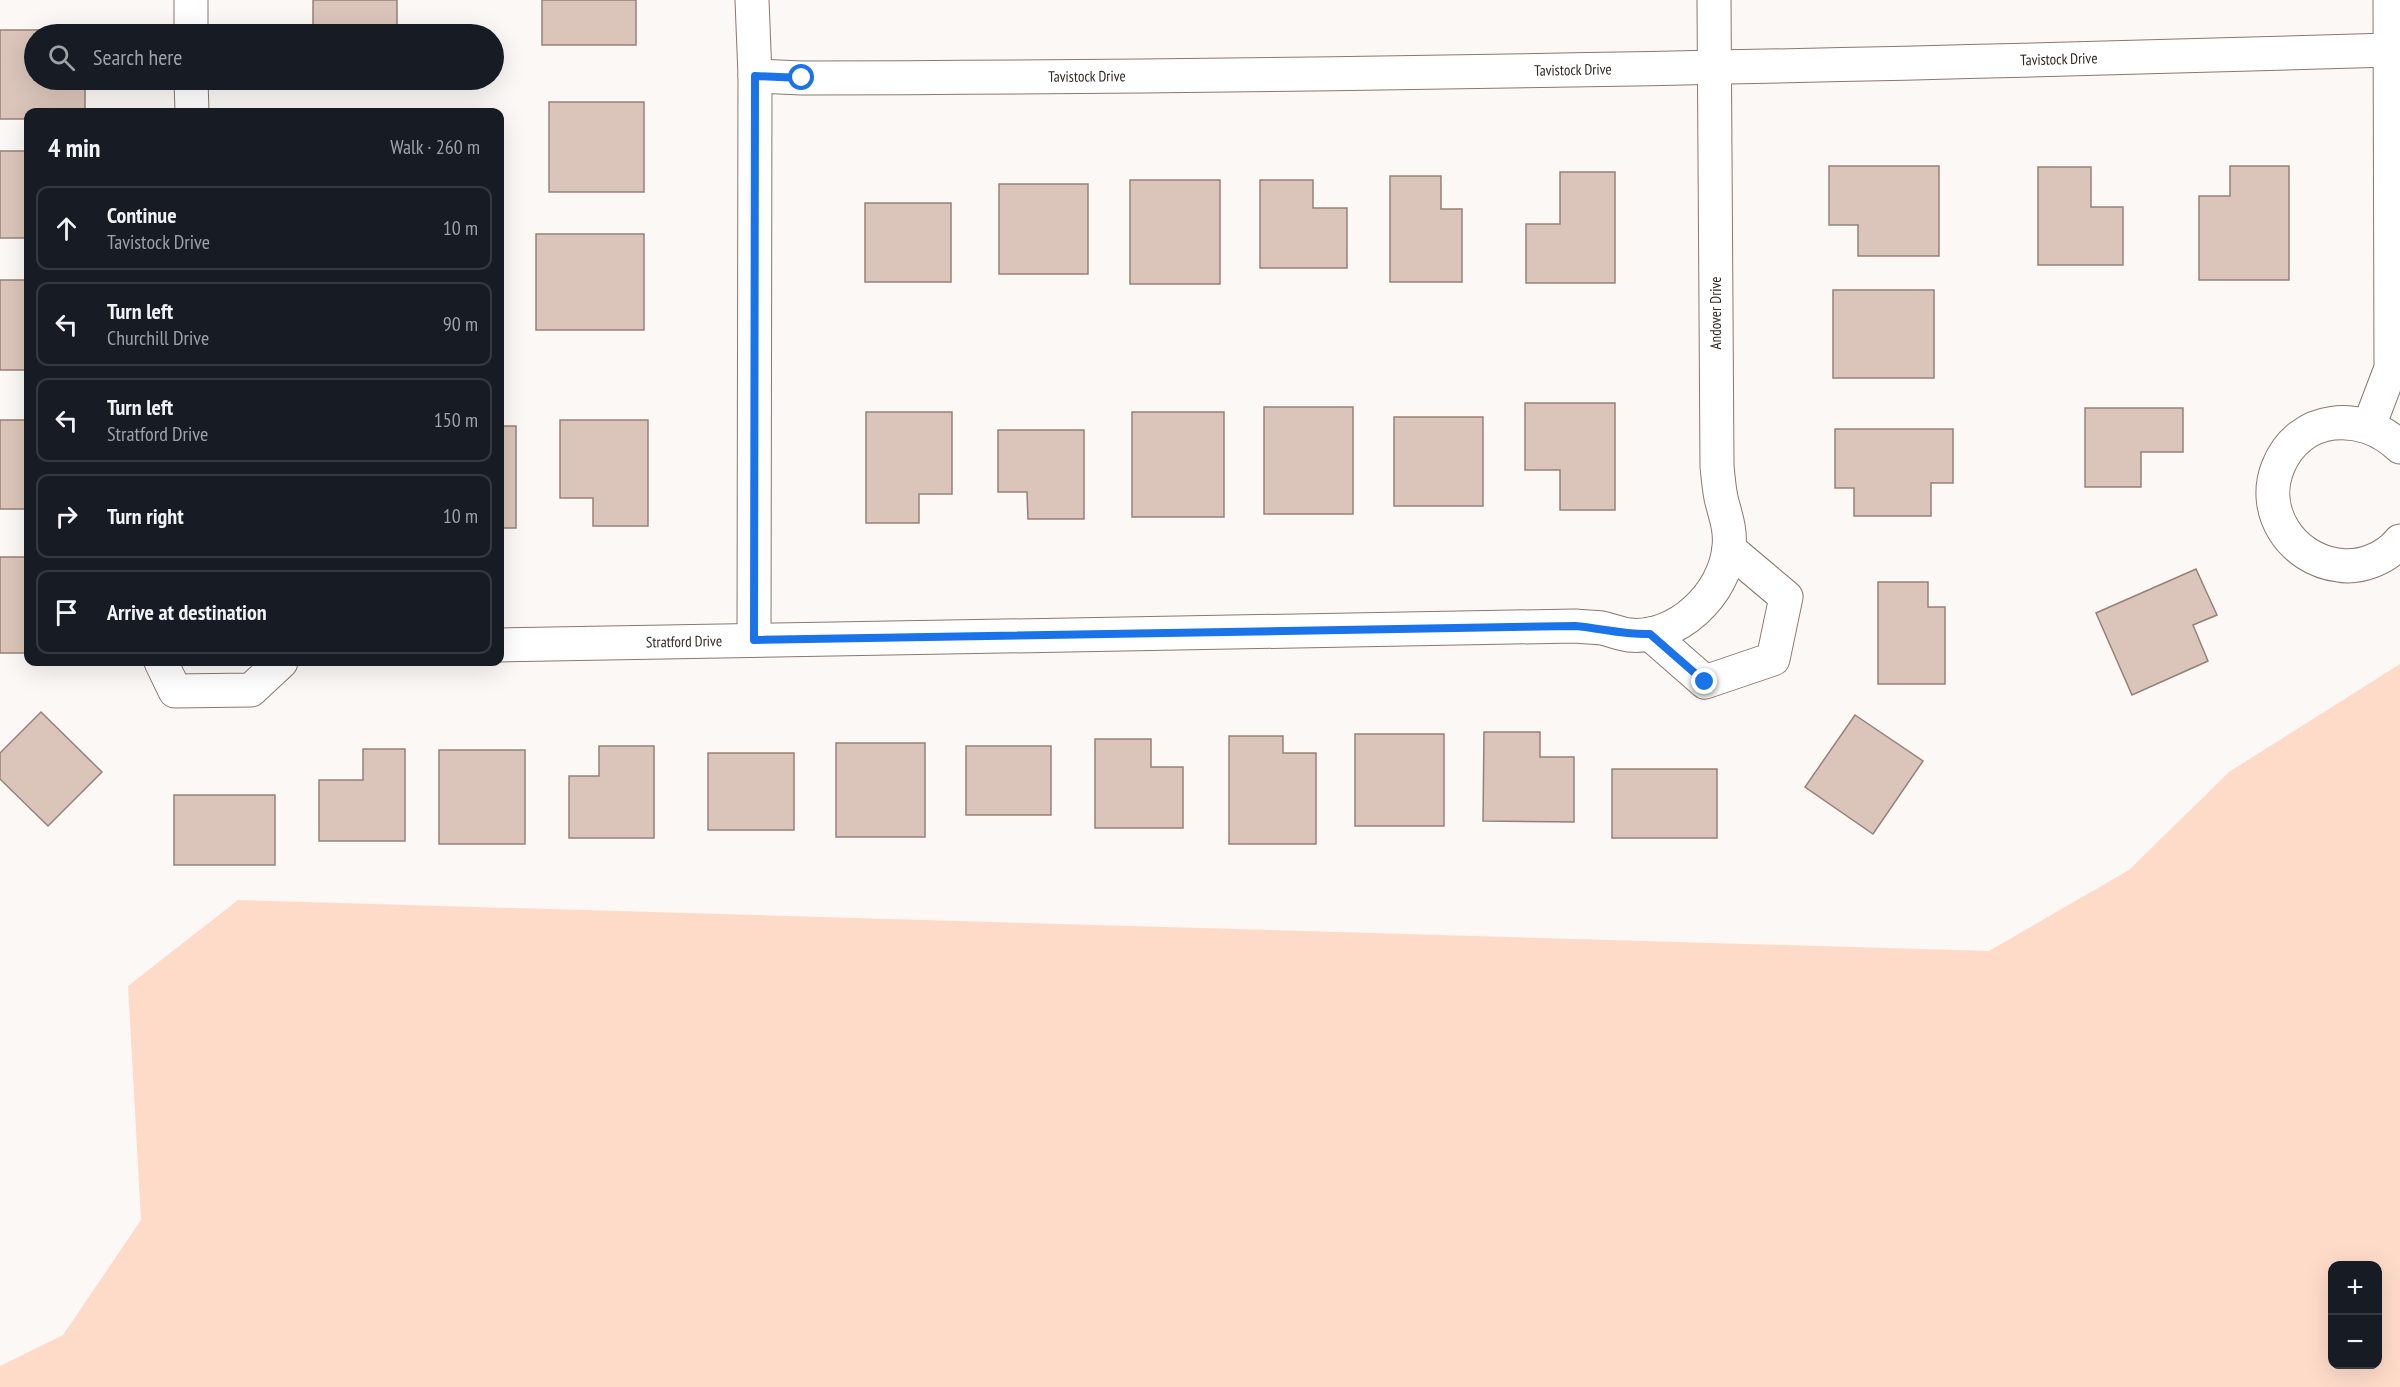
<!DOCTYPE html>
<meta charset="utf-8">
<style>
:root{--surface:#171b24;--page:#242831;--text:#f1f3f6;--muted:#9ea1a6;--line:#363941}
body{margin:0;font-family:"PT Sans Narrow",sans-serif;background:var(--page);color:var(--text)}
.controls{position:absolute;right:18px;bottom:18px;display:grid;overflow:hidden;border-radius:12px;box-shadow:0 6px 24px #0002}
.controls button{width:54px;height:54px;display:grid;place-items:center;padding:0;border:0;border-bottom:2px solid var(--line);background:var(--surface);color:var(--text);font:30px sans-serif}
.stop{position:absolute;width:18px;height:18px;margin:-14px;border:4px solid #1a73e8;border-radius:50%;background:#fff}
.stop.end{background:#1a73e8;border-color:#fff;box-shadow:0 2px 6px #0008}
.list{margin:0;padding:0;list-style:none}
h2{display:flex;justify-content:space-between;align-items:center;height:78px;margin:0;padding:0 24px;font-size:26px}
h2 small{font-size:20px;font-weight:400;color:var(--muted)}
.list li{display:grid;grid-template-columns:39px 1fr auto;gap:18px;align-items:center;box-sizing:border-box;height:84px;margin:0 12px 12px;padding:0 12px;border:2px solid var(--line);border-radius:12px}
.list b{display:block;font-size:22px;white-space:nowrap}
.list p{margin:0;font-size:20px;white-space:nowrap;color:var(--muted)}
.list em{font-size:20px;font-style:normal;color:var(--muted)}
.icon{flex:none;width:33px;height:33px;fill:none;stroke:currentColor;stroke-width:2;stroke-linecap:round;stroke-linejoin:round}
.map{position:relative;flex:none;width:2400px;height:1387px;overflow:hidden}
.search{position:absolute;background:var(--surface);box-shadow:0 6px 24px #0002;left:24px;top:24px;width:480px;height:66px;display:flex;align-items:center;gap:15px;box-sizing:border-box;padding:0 21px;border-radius:33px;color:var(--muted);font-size:22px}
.panel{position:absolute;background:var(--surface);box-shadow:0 6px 24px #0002;left:24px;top:108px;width:480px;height:558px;border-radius:12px}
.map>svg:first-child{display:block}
</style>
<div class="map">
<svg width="2400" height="1387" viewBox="0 0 2400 1387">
<rect width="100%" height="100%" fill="#fcf8f5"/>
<path fill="#fedbc9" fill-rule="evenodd" d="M2400,664V1387H0V1366L63,1335L141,1220L128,986L238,900L1989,951L2129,870L2229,772ZM2332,1266H2378V1364H2332Z"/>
<g fill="#dbc5ba" stroke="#958177" stroke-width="1.5">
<rect x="313" y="0" width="84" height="34"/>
<rect x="542" y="0" width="94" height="45"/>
<polygon points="0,30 85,30 85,34 34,34 34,80 85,80 85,112 28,112 28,119 0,119"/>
<rect x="313" y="80" width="84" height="7"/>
<rect x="549" y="102" width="95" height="90"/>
<rect x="0" y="151" width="28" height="87"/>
<polygon points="1829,166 1939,166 1939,256 1858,256 1858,225 1829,225"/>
<polygon points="2230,166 2289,166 2289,280 2199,280 2199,196 2230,196"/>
<polygon points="2038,167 2091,167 2091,207 2123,207 2123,265 2038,265"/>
<polygon points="1560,172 1615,172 1615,283 1526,283 1526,224 1560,224"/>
<polygon points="1390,176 1441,176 1441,209 1462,209 1462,282 1390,282"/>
<rect x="1130" y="180" width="90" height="104"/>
<polygon points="1260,180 1313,180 1313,208 1347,208 1347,268 1260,268"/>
<rect x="999" y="184" width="89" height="90"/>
<rect x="865" y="203" width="86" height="79"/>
<rect x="536" y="234" width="108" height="96"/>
<rect x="0" y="280" width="28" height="90"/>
<rect x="1833" y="290" width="101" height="88"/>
<polygon points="1525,403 1615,403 1615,510 1560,510 1560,470 1525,470"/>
<rect x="1264" y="407" width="89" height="107"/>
<polygon points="2085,408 2183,408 2183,452 2141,452 2141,487 2085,487"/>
<polygon points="866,412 952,412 952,494 919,494 919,523 866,523"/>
<rect x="1132" y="412" width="92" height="105"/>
<rect x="1394" y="417" width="89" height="89"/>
<rect x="0" y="420" width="28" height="89"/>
<polygon points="560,420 648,420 648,526 593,526 593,498 560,498"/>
<rect x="500" y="426" width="16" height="102"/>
<polygon points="1835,429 1953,429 1953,483 1931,483 1931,516 1854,516 1854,488 1835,488"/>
<polygon points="998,430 1084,430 1084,519 1028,519 1027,492 998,492"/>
<rect x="0" y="557" width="28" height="96"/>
<polygon points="2196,569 2217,615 2193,625 2208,661 2132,695 2096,613"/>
<polygon points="1878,582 1928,582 1928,607 1945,607 1945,684 1878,684"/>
<polygon points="41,712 102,772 48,826 0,779 0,753"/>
<polygon points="1855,715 1923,761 1873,834 1805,787"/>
<polygon points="1484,732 1540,732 1540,757 1574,757 1574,822 1483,821"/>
<rect x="1355" y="734" width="89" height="92"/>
<polygon points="1229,736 1283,736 1283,753 1316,753 1316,844 1229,844"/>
<polygon points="1095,739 1151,739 1151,767 1183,767 1183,828 1095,828"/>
<rect x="836" y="743" width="89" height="94"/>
<polygon points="599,746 654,746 654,838 569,838 569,776 599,776"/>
<rect x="966" y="746" width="85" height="69"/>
<polygon points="363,749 405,749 405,841 319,841 319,780 363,780"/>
<rect x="439" y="750" width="86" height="94"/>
<rect x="708" y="753" width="86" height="77"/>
<rect x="1612" y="769" width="105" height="69"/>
<rect x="174" y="795" width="101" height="70"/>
</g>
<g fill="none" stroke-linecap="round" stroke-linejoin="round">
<defs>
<g id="minor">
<polyline points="191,0 191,34"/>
<polyline points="752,0 755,76 754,640"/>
<path id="s1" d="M755,76L802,78C1331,77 1861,66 2390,50"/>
<polyline points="191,80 192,112"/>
<polyline points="2369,426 2391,368 2390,0"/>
<path d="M2400,447C2362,410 2299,414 2278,467C2260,512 2292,559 2338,565C2360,569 2387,558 2400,541"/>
<polyline points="1650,634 1705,682 1773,659 1786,597 1729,549"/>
<path id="s2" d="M500,645L1575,626C1584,627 1593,627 1602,628C1611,630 1620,634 1629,635C1677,640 1725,594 1729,547C1731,529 1725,515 1721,498C1719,488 1718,477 1717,466L1714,0"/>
<polyline points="161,662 175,691 251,690 281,662"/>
</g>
</defs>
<use href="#minor" stroke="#8b776d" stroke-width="35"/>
<use href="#minor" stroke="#fff" stroke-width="33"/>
</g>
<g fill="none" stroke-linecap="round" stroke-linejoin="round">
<path stroke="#1a73e8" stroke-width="8" d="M802,78L755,76L754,640L1575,626C1600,628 1624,635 1650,634L1705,682"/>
</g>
<g text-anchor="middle" stroke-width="4.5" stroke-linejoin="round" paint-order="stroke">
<g font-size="15" fill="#2f2722" stroke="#fff">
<text dy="5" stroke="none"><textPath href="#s1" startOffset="1304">Tavistock Drive</textPath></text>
<text dy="5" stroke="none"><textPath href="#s1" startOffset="818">Tavistock Drive</textPath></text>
<text dy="5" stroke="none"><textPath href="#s1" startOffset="332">Tavistock Drive</textPath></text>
<text transform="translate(1716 313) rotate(-90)" y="5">Andover Drive</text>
<text dy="5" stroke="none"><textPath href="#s2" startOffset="184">Stratford Drive</textPath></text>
</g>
</g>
</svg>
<div class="controls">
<button>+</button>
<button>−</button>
</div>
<div class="stop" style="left:802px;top:78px"></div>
<div class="stop end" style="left:1705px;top:682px"></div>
<div class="search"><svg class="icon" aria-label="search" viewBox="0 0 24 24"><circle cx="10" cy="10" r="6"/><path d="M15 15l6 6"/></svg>Search here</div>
<section class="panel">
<h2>4 min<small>Walk · 260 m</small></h2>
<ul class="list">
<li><svg class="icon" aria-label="ahead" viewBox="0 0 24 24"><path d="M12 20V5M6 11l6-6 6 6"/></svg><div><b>Continue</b><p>Tavistock Drive</p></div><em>10 m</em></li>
<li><svg class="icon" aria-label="left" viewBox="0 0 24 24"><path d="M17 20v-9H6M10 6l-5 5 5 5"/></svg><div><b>Turn left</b><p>Churchill Drive</p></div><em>90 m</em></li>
<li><svg class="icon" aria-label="left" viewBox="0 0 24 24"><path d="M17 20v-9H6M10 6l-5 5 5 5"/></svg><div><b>Turn left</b><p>Stratford Drive</p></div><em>150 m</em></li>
<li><svg class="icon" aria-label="right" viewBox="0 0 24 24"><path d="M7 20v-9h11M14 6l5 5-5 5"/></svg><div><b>Turn right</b></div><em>10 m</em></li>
<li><svg class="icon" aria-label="arrive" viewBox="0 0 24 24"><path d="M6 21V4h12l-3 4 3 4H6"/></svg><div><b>Arrive at destination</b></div></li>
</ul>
</section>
</div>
